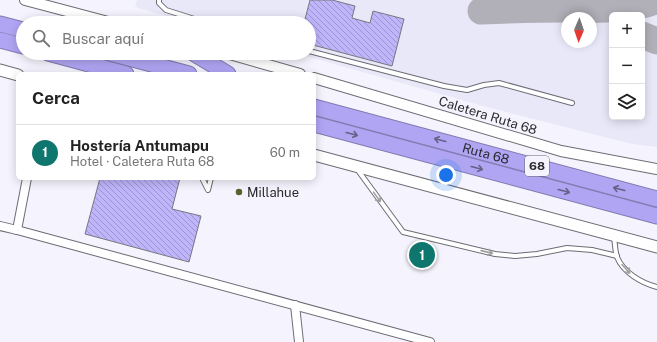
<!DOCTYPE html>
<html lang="es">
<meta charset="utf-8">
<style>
:root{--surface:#fff;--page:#f6f6f6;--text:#222;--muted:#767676;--line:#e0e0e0;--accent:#0f766e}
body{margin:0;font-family:"Public Sans",sans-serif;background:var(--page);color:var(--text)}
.controls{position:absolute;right:12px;top:12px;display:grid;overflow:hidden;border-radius:6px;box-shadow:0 2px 10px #0003}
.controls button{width:36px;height:36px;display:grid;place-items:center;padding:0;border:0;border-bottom:1px solid var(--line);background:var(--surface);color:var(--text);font:20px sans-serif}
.compass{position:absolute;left:561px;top:12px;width:36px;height:36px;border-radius:50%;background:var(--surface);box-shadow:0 2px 10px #0003;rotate:182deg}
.you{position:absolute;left:446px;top:175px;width:14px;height:14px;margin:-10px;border:3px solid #fff;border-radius:50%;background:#1a73e8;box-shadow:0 0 0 6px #1a73e833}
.badge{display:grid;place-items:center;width:26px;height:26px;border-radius:50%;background:var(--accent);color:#fff;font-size:13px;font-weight:700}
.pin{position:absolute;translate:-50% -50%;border:2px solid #fff;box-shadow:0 1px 4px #0006}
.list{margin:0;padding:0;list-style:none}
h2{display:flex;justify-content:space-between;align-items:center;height:52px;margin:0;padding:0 16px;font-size:17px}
h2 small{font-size:13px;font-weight:400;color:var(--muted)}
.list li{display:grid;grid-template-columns:26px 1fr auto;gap:12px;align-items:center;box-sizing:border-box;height:56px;padding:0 16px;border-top:1px solid var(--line)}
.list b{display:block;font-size:15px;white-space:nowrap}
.list p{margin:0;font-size:13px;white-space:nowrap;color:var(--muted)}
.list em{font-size:13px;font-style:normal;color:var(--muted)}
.icon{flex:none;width:22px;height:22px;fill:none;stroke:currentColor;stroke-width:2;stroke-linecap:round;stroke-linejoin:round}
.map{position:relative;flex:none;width:657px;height:342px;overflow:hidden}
.search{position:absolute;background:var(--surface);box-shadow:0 2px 10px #0003;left:16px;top:16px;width:300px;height:44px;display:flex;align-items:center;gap:10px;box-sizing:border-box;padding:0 14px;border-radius:22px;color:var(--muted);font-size:15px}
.panel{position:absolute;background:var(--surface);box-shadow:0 2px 10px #0003;left:16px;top:72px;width:300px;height:108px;border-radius:6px}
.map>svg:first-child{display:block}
</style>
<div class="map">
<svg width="657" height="342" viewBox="0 0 657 342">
<defs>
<pattern id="building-back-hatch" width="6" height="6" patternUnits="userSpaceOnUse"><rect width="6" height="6" fill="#beb5fb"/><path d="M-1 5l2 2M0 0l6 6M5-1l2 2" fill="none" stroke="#9b93cc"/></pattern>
</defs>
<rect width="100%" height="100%" fill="#f5f4fe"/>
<path fill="#e9e8f9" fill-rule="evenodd" d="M137,0H657V147L632,144L483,106L295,53H309V23H190L135,7ZM612,15H642V117H612ZM567,18H591V42H567Z"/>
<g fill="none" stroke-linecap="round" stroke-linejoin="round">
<g stroke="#b1b0b8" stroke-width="27">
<path d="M481,11C508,10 536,9 563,9C590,9 633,12 657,0"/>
<polyline points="642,35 657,41"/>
</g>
</g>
<g fill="url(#building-back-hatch)" stroke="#78777f">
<polygon points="310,0 332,0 355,6 352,18 370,23 373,11 404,19 392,66 309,44 309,23 304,23"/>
<polygon points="100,178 180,178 172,209 201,216 189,262 85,234"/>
</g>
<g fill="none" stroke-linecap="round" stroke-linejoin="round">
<defs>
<g id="service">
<polyline points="159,0 159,3 166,10 207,23"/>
<polyline points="238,23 256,19 274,23"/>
<polyline points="309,51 444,86 467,90 484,85 499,83 572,103"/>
<polyline points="257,61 259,53"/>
<polyline points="357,169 403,232 495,254 515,256 537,254 567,248 592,250 617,256"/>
<polyline points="202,178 208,190 211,178"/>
<path d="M614,237C615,243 615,251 617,257C623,272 641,283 657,287"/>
</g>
<g id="minor">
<polyline points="0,226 17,230 430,342"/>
<polyline points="17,230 27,178"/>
<polyline points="295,305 299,342"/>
</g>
<g id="tertiary">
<polyline points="25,0 112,23"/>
<polyline points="226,53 300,74"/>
<polyline points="314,78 561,151 657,169"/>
</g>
<g id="secondary">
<polyline points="0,70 18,75"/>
<polyline points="314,155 657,247"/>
</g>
<g id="motorway">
<polyline points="0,24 23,30"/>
<polyline points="0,40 23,46"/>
<polyline points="48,53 126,74"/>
<polyline points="110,53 189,74"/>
<polyline points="193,53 228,74"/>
<path id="s1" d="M314,107L657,199"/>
<polyline points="314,124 657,216"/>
</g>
</defs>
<use href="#service" stroke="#6d6c74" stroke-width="6"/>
<use href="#minor" stroke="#6d6c74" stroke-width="10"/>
<use href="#tertiary" stroke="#6d6c74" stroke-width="12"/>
<use href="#secondary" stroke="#6d6c74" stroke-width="13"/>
<use href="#motorway" stroke="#817aae" stroke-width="17"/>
<use href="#service" stroke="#fff" stroke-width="4"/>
<use href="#minor" stroke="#fff" stroke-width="8"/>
<use href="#tertiary" stroke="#fff" stroke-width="10"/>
<use href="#secondary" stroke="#fff" stroke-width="11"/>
<use href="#motorway" stroke="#b0a5f3" stroke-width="15"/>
</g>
<defs><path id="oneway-shaft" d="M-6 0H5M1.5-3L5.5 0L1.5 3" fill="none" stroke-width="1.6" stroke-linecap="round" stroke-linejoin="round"/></defs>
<g stroke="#666186">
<use href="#oneway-shaft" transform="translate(352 134) rotate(15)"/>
<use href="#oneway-shaft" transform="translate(440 140) rotate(-165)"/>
<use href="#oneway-shaft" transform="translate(477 168) rotate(15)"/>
<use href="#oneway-shaft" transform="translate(619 189) rotate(-165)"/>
<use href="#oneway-shaft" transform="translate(564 191) rotate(15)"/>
</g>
<g stroke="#9f9fa0">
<use href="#oneway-shaft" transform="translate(377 197) rotate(54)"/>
<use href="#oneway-shaft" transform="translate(487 252) rotate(13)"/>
<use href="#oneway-shaft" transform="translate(626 269) rotate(48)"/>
</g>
<circle fill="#5e5f2c" stroke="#f5f4fe" stroke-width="1.5" cx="239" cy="192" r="4"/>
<g text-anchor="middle" stroke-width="3.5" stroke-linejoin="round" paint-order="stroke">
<rect fill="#f5f4fe" stroke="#67676c" stroke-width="1" x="525" y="156" width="24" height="20" rx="3"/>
<g font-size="12" font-weight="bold" fill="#2a2a2d">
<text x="537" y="170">68</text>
</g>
<g font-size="13" fill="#2a2a2d" stroke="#f5f4fe">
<text transform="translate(488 115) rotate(17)" y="5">Caletera Ruta 68</text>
<text dy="5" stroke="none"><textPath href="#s1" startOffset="178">Ruta 68</textPath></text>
</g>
<g font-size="13" fill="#2a2a2d" stroke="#f5f4fe" text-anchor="start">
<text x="247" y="197">Millahue</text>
</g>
</g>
</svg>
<div class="controls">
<button>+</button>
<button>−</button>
<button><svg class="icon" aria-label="layers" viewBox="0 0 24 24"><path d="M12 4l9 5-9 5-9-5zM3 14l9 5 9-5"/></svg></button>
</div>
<svg class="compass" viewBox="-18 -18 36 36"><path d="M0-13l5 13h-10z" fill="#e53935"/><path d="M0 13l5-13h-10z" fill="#767676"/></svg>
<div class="you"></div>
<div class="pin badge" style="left:422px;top:255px">1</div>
<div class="search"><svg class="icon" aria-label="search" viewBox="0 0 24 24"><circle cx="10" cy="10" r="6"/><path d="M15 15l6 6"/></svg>Buscar aquí</div>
<section class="panel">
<h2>Cerca<small></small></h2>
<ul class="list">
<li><span class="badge">1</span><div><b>Hostería Antumapu</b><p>Hotel · Caletera Ruta 68</p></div><em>60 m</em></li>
</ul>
</section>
</div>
